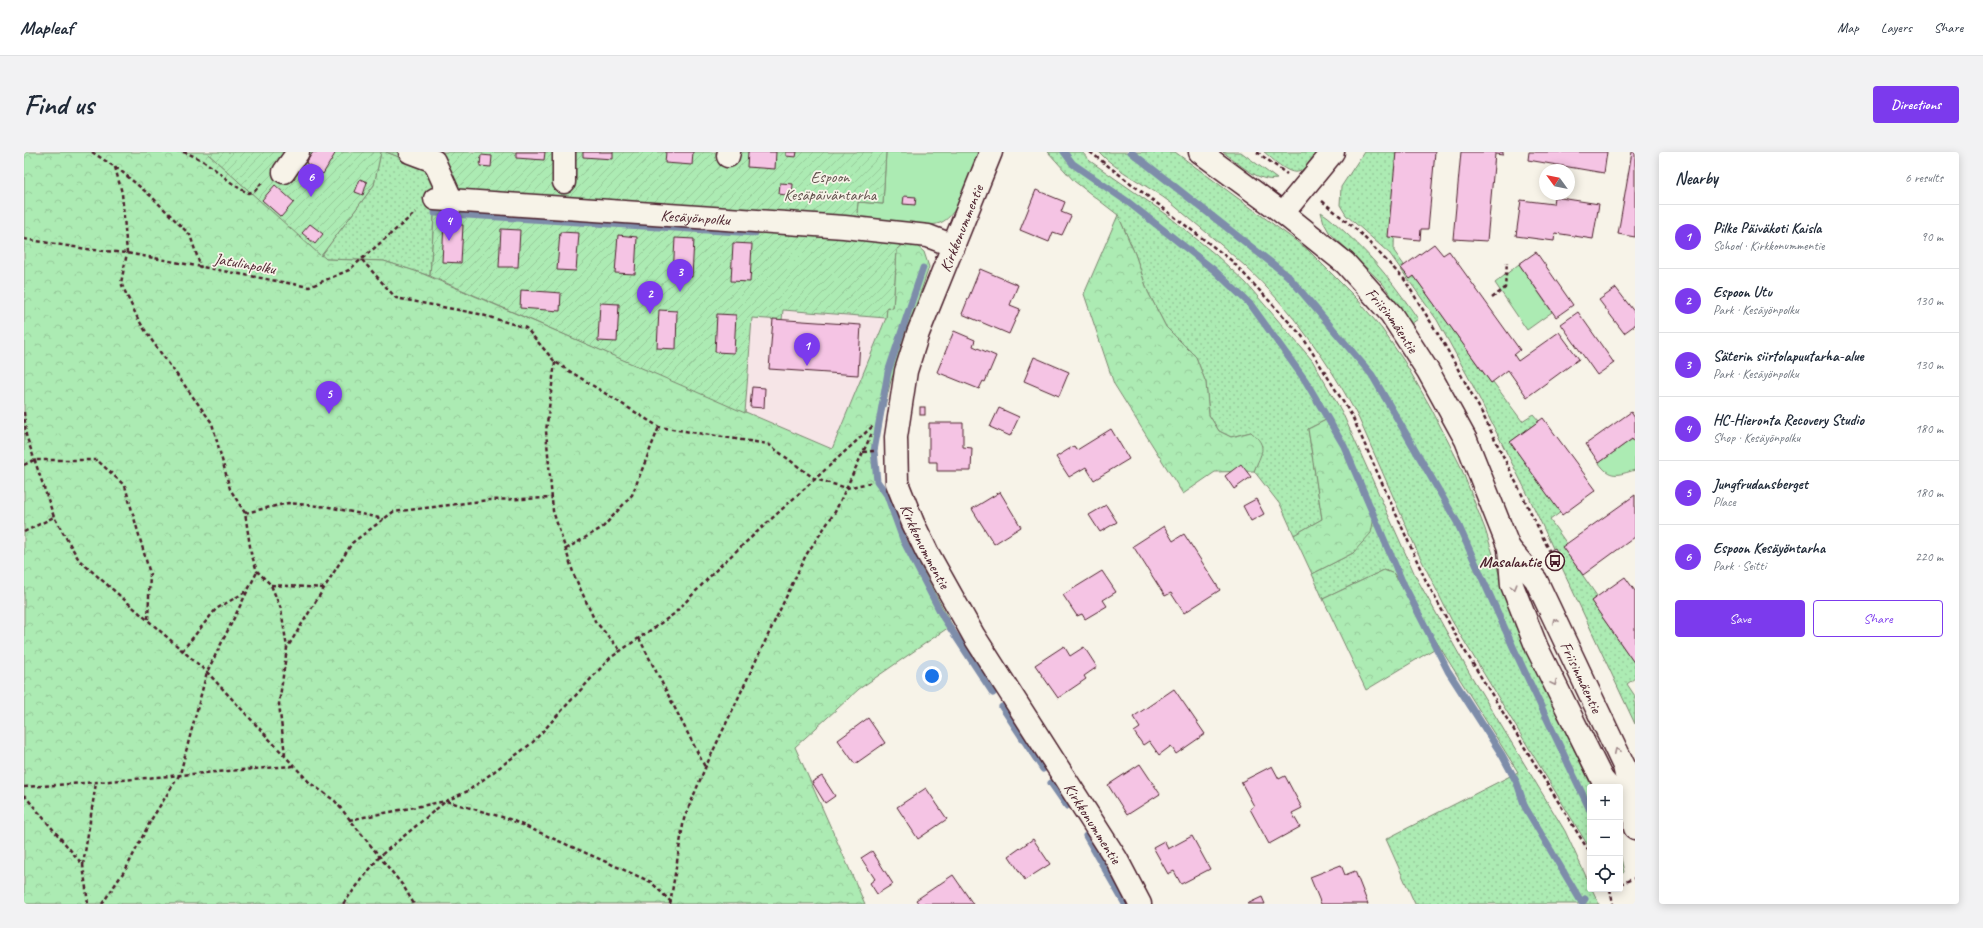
<!DOCTYPE html>
<meta charset="utf-8">
<style>
:root{--surface:#fff;--page:#f2f2f3;--text:#1f2937;--muted:#747a83;--line:#e0e1e3;--accent:#7c3aed}
body{margin:0;font-family:Caveat,sans-serif;background:var(--page);color:var(--text)}
.controls{position:absolute;right:12px;bottom:12px;display:grid;overflow:hidden;border-radius:4px;box-shadow:0 2px 10px #0003}
.controls button{width:36px;height:36px;display:grid;place-items:center;padding:0;border:0;border-bottom:1px solid var(--line);background:var(--surface);color:var(--text);font:20px sans-serif}
.compass{position:absolute;left:1515px;top:12px;width:36px;height:36px;border-radius:50%;background:var(--surface);box-shadow:0 2px 10px #0003;rotate:303deg}
.you{position:absolute;left:908px;top:524px;width:14px;height:14px;margin:-10px;border:3px solid #fff;border-radius:50%;background:#1a73e8;box-shadow:0 0 0 6px #1a73e833}
.badge{display:grid;place-items:center;width:26px;height:26px;border-radius:50%;background:var(--accent);color:#fff;font-size:13px;font-weight:700}
.pin{position:absolute;translate:-50% -33px;filter:drop-shadow(0 1px 2px #0008)}
.pin::after{content:'';position:absolute;top:21px;width:14px;height:12px;background:inherit;clip-path:polygon(0 0,100% 0,50% 100%)}
.list{margin:0;padding:0;list-style:none}
h2{display:flex;justify-content:space-between;align-items:center;height:52px;margin:0;padding:0 16px;font-size:17px}
h2 small{font-size:13px;font-weight:400;color:var(--muted)}
.list li{display:grid;grid-template-columns:26px 1fr auto;gap:12px;align-items:center;box-sizing:border-box;height:64px;padding:0 16px;border-top:1px solid var(--line)}
.list b{display:block;font-size:15px;white-space:nowrap}
.list p{margin:0;font-size:13px;white-space:nowrap;color:var(--muted)}
.list em{font-size:13px;font-style:normal;color:var(--muted)}
.actions{display:flex;gap:8px;padding:12px 16px}
.actions a{flex:1;padding:9px 0;border:1px solid var(--accent);border-radius:4px;text-align:center;font-size:14px;color:var(--accent)}
.actions .main{background:var(--accent);color:#fff}
.icon{flex:none;width:22px;height:22px;fill:none;stroke:currentColor;stroke-width:2;stroke-linecap:round;stroke-linejoin:round}
.map{position:relative;flex:none;width:1611px;height:752px;overflow:hidden;border-radius:4px}
header{display:flex;align-items:center;gap:24px;box-sizing:border-box;height:56px;padding:0 20px;background:var(--surface);border-bottom:1px solid var(--line)}
header strong{font-size:19px}
nav{display:flex;gap:22px;margin-inline-start:auto;font-size:14px}
.intro{display:flex;align-items:center;justify-content:space-between;box-sizing:border-box;height:96px;padding:0 24px}
h1{margin:0;font-size:28px}
.button{padding:10px 18px;border-radius:4px;background:var(--accent);color:#fff;font-size:14px;font-weight:700}
main{display:flex;gap:24px;padding:0 24px}
aside{flex:1;background:var(--surface);border-radius:4px;box-shadow:0 2px 10px #0003}
.map>svg:first-child{display:block}
</style>
<header>
<strong>Mapleaf</strong>
<nav><a>Map</a><a>Layers</a><a>Share</a></nav>
</header>
<div class="intro"><h1>Find us</h1><a class="button">Directions</a></div>
<main>
<div class="map">
<svg width="1611" height="752" viewBox="0 0 1611 752">
<defs>
<pattern id="grass-dots" width="8" height="8" patternUnits="userSpaceOnUse"><rect width="8" height="8" fill="#acebb3"/><path d="M2 2h.1M6 6h.1" fill="none" stroke="#96c99a" stroke-width="1.8" stroke-linecap="round"/></pattern>
<pattern id="forest-crowns" width="20" height="18" patternUnits="userSpaceOnUse"><rect width="20" height="18" fill="#acebb3"/><path d="M2 6a3 3 0 1 1 6 0M12 15a3 3 0 1 1 6 0" fill="none" stroke="#96c99a"/></pattern>
<pattern id="garden-furrows" width="10" height="10" patternUnits="userSpaceOnUse"><rect width="10" height="10" fill="#acebb3"/><path d="M-1 1l2-2M0 10L10 0M9 11l2-2" fill="none" stroke="#96c99a"/></pattern>
</defs>
<rect width="100%" height="100%" fill="#f7f3e8"/>
<filter id="ink" filterUnits="userSpaceOnUse"><feTurbulence type="fractalNoise" baseFrequency=".025" numOctaves="2"/><feDisplacementMap in="SourceGraphic" scale="8" xChannelSelector="R" yChannelSelector="G"/><feConvolveMatrix kernelMatrix="1 2 1 2 8 2 1 2 1" color-interpolation-filters="sRGB"/></filter>
<g filter="url(#ink)">
<polygon fill="#f6e5e7" points="759,158 862,166 809,297 721,261 728,166"/>
<g fill="url(#grass-dots)" stroke="#7b856f">
<polygon points="357,0 362,0 404,16 411,26 411,49 406,124 360,109 302,107 297,104 350,33"/>
<polygon points="1024,0 1058,0 1066,9 1142,62 1192,103 1222,131 1288,208 1318,260 1392,425 1446,522 1541,679 1566,733 1566,737 1568,737 1575,752 1391,752 1362,687 1494,620 1370,422 1360,418 1299,447 1288,422 1329,401 1306,266 1284,277 1298,367 1270,383 1257,354 1230,319 1233,312 1227,280 1207,285 1195,279 1185,263 1182,231 1172,205 1142,175 1124,140 1111,102 1094,63 1050,29"/>
<path d="M1075,0H1151L1283,97L1334,148L1358,177L1380,209L1407,256L1436,313L1461,377L1492,475L1568,635H1566V697L1428,469L1394,401L1335,267C1306,211 1267,157 1221,114C1197,92 1172,72 1147,51C1125,34 1092,19 1075,0Z"/>
<path d="M1199,0H1217L1253,27C1234,31 1213,10 1199,0Z"/>
<path d="M1240,0H1292C1288,5 1284,14 1278,18C1267,27 1248,6 1240,0Z"/>
<polygon points="1340,0 1372,0 1370,99 1380,113 1377,116 1386,127 1390,124 1467,231 1469,230 1498,269 1509,262 1515,269 1486,290 1537,360 1526,368 1543,392 1539,395 1573,444 1567,449 1611,512 1611,526 1603,532 1611,544 1611,572 1505,345 1447,230 1413,168 1366,102 1322,63 1316,53 1317,35"/>
<path d="M1297,60C1307,66 1314,74 1323,82C1351,107 1373,136 1394,167L1387,172L1359,132L1305,80L1300,71Z"/>
<polygon points="1596,701 1600,720 1596,724"/>
</g>
<g fill="url(#forest-crowns)" stroke="#7b856f">
<polygon points="0,0 182,0 302,107 360,109 397,121 808,297 862,166 863,155 869,156 873,98 885,87 900,100 905,115 866,232 852,293 855,328 866,345 873,370 928,473 835,537 771,595 841,752 0,752"/>
<path d="M1094,63L1111,102L1124,140L1142,175L1172,205L1182,231L1185,263L1195,279L1207,285L1227,280C1245,295 1237,301 1230,319L1191,320L1159,342L1090,232L1060,142Z"/>
<polygon points="1306,266 1351,360 1347,381 1329,401 1288,422 1270,383 1298,367 1284,277"/>
<polygon points="1360,418 1370,422 1415,494 1342,538 1299,447"/>
</g>
<g fill="#acebb3" stroke="#7b856f">
<path d="M862,0H954C947,19 936,64 916,71C900,77 858,70 840,68L833,61L834,50L859,52Z"/>
<polygon points="1495,112 1528,160 1503,178 1471,131"/>
<path d="M1608,287L1611,291V318C1594,323 1586,327 1575,311Z"/>
</g>
<g fill="url(#garden-furrows)" stroke="#7b856f">
<polygon points="182,0 357,0 350,33 297,104"/>
<polygon points="362,0 862,0 859,52 834,50 833,61 840,68 885,87 873,98 869,156 863,155 862,166 759,158 758,168 728,166 721,261 406,124 412,38 404,16"/>
</g>
<g fill="none" stroke-linecap="round" stroke-linejoin="round">
<g stroke="#7e8daa" stroke-width="7">
<polyline points="1040,0 1049,12 1104,50 1190,118 1227,153 1281,228 1320,294 1377,427 1424,519 1478,603 1493,631 1501,655 1558,751 1561,747"/>
<polyline points="1107,0 1264,124 1348,223 1433,370 1490,497 1566,658"/>
<polyline points="411,61 731,81"/>
<polyline points="899,116 864,220 850,299 853,329 863,343 880,390 919,465 969,541"/>
<polyline points="978,555 1019,617"/>
<polyline points="1027,631 1043,654"/>
<polyline points="1062,684 1101,752"/>
</g>
</g>
<g fill="#f5c4e4" stroke="#4a1f2b">
<polygon points="289,0 312,0 299,22 282,11"/>
<polygon points="492,0 521,0 520,8 492,6"/>
<polygon points="559,0 589,0 589,7 559,5"/>
<polygon points="642,0 669,0 668,13 641,11"/>
<polygon points="724,0 752,0 751,17 723,15"/>
<polygon points="762,0 773,0 772,5 762,4"/>
<polygon points="1372,0 1411,0 1404,77 1397,77 1396,88 1364,85"/>
<polygon points="1437,0 1479,0 1479,3 1471,2 1463,89 1429,87"/>
<polygon points="1505,0 1583,0 1580,21 1504,8"/>
<polygon points="1608,0 1611,0 1611,85 1594,82"/>
<polygon points="457,3 468,4 467,15 456,14"/>
<polygon points="336,27 343,30 339,43 331,40"/>
<polygon points="756,31 769,32 768,44 755,42"/>
<polygon points="251,33 270,50 257,65 238,48"/>
<polygon points="1012,38 1041,50 1037,60 1047,64 1038,83 1029,80 1025,90 996,78"/>
<polygon points="880,44 892,45 891,53 879,52"/>
<polygon points="1530,45 1575,52 1569,87 1531,81 1530,89 1492,84 1497,48 1529,52"/>
<polygon points="286,72 299,82 291,92 278,81"/>
<polygon points="420,72 439,73 437,111 418,110"/>
<polygon points="477,77 496,78 494,115 475,115"/>
<polygon points="536,80 555,81 552,119 533,118"/>
<polygon points="594,83 613,85 611,122 591,121"/>
<polygon points="651,86 670,87 668,125 649,124"/>
<polygon points="709,91 728,92 726,130 707,129"/>
<polygon points="1410,92 1419,103 1425,99 1496,198 1490,203 1494,209 1535,180 1555,207 1503,245 1484,218 1467,231 1390,124 1386,127 1377,116"/>
<polygon points="1512,100 1549,153 1532,165 1495,112"/>
<polygon points="956,117 994,133 986,153 996,157 985,182 938,162"/>
<polygon points="1592,136 1611,161 1611,173 1600,181 1575,148"/>
<polygon points="497,138 537,141 536,159 496,156"/>
<polygon points="576,151 595,152 593,190 574,189"/>
<polygon points="635,158 653,159 652,197 633,196"/>
<polygon points="1554,160 1590,211 1573,223 1537,172"/>
<polygon points="693,162 712,163 710,201 691,200"/>
<polygon points="749,167 837,173 834,223 745,217"/>
<polygon points="930,179 951,188 949,194 972,204 961,230 959,229 955,237 913,220"/>
<polygon points="1010,205 1045,220 1035,244 1000,229"/>
<polygon points="728,235 741,236 740,256 726,255"/>
<rect x="896" y="255" width="5" height="8"/>
<polygon points="975,256 995,265 986,284 966,275"/>
<polygon points="1607,260 1611,266 1611,291 1608,287 1575,311 1562,292"/>
<polygon points="1519,266 1572,338 1538,363 1486,290"/>
<polygon points="905,271 939,271 939,295 948,296 947,319 913,319 913,310 905,310"/>
<polygon points="1087,277 1105,307 1070,328 1062,315 1045,325 1032,305 1050,294 1053,298"/>
<polygon points="1217,312 1227,325 1210,337 1201,324"/>
<polygon points="976,340 997,375 970,392 948,357"/>
<polygon points="1611,343 1611,385 1559,423 1538,395"/>
<polygon points="1232,347 1240,362 1227,369 1219,354"/>
<polygon points="1082,353 1093,370 1076,380 1065,363"/>
<polygon points="1140,374 1149,389 1160,382 1196,438 1160,461 1147,441 1141,444 1109,394"/>
<polygon points="1531,396 1537,409 1533,411 1527,398"/>
<polygon points="1078,419 1092,440 1079,448 1083,454 1061,467 1058,462 1053,464 1039,443"/>
<polygon points="1601,425 1611,439 1611,512 1567,449"/>
<polygon points="1040,494 1046,504 1060,495 1073,515 1060,524 1062,527 1034,546 1011,513"/>
<polygon points="1150,537 1181,582 1152,602 1147,594 1135,603 1125,589 1119,593 1110,580 1116,576 1109,565"/>
<polygon points="844,566 861,591 831,612 814,588"/>
<polygon points="1116,612 1136,642 1103,663 1084,633"/>
<polygon points="1248,614 1255,627 1261,624 1278,656 1268,661 1276,675 1245,692 1226,657 1230,654 1217,630"/>
<polygon points="798,624 811,644 801,651 788,630"/>
<polygon points="902,636 923,667 894,687 873,655"/>
<polygon points="1168,684 1186,717 1157,732 1150,719 1144,722 1129,695 1140,689 1144,697"/>
<polygon points="1009,687 1026,712 1001,728 985,704"/>
<polygon points="848,699 869,732 853,742 846,731 851,727 837,706"/>
<polygon points="1317,713 1321,723 1331,719 1344,752 1297,752 1286,725"/>
<polygon points="929,723 949,752 895,752 892,748"/>
<polygon points="1238,745 1241,752 1223,752"/>
</g>
<g fill="none" stroke-linecap="round" stroke-linejoin="round">
<defs>
<g id="minor">
<polyline points="386,0 410,9 428,49"/>
<path id="s1" d="M967,0L894,181L882,219L872,285L873,331L889,371L903,400L950,484L1093,708L1116,752"/>
<polyline points="704,4 705,0"/>
<polyline points="260,20 274,0"/>
<polyline points="540,30 540,0"/>
<path id="s2" d="M411,47L820,75L904,84L930,94"/>
<polyline points="1259,61 1309,0"/>
</g>
<g id="secondary">
<path id="s3" d="M1176,0L1259,61L1321,111L1367,162L1404,219L1442,288L1485,396L1488,433L1513,496L1578,627L1585,635"/>
<path id="s4" d="M1485,396L1512,428L1600,614L1611,664V676"/>
</g>
</defs>
<use href="#minor" stroke="#4a1f2b" stroke-width="25"/>
<use href="#secondary" stroke="#4a1f2b" stroke-width="25"/>
<g stroke="#4a1f2b" stroke-width="2.5" stroke-dasharray="4 3" stroke-linecap="butt">
<polyline points="68,0 97,19 128,45 166,83 177,116"/>
<path d="M159,0C189,9 199,29 224,41L231,39L239,29"/>
<polyline points="1066,0 1208,109 1278,184 1328,264 1402,429 1436,491 1566,701"/>
<polyline points="1233,0 1263,22"/>
<polyline points="91,15 98,41 103,101 97,131 114,167 126,186 188,271 206,337 221,361 227,401 233,419 247,433 257,457 263,496"/>
<polyline points="1298,49 1335,80 1380,127 1419,190 1457,259 1533,414"/>
<polyline points="0,87 69,98 103,101 285,135 325,118 392,60"/>
<polyline points="338,108 372,146 455,162 502,176 531,210 635,275 744,292 791,327 823,336 849,330"/>
<polyline points="1468,146 1481,136 1483,110"/>
<polyline points="531,210 522,279 529,359 550,423 571,469 597,499"/>
<polyline points="0,260 2,283 30,365 55,408 183,520 286,631 311,649 380,735 390,752"/>
<polyline points="839,300 850,299"/>
<polyline points="0,313 10,308 73,308 101,334 126,422 124,468"/>
<polyline points="221,361 264,351 305,355 360,367"/>
<polyline points="0,380 30,365"/>
<polyline points="542,397 579,375 608,343 635,275"/>
<polyline points="247,433 301,436"/>
<polyline points="615,486 681,615"/>
<polyline points="158,499 192,457 223,439"/>
<polyline points="261,603 255,552 263,496 328,391 369,360 465,348 528,346"/>
<path d="M0,635C90,630 180,620 271,614"/>
<polyline points="0,643 59,713 64,752"/>
<polyline points="325,668 422,649 444,639 508,591 586,506 650,462 697,413 850,273"/>
<polyline points="59,713 72,631"/>
<polyline points="1596,732 1611,726"/>
<polyline points="1586,737 1589,752"/>
<polyline points="78,752 103,715 127,668 156,622 183,520 233,420"/>
<polyline points="319,752 356,704 422,649 485,667 589,713 627,730 649,752"/>
<polyline points="646,752 660,667 681,616 782,403 811,360 848,281"/>
</g>
<use href="#minor" stroke="#f7f3e8" stroke-width="22"/>
<use href="#secondary" stroke="#f7f3e8" stroke-width="22"/>
</g>
<defs><path id="oneway-chevron" d="M-2-3.5L2.5 0L-2 3.5" fill="none" stroke-width="1.6" stroke-linecap="round" stroke-linejoin="round"/></defs>
<g stroke="#a0898a">
<use href="#oneway-chevron" transform="translate(1490 435) rotate(74)"/>
<use href="#oneway-chevron" transform="translate(1531 469) rotate(-115)"/>
<use href="#oneway-chevron" transform="translate(1530 531) rotate(63)"/>
<use href="#oneway-chevron" transform="translate(1593 599) rotate(-115)"/>
</g>
</g>
<defs>
<symbol id="bus-ring" viewBox="-11 -11 22 22"><circle r="9.5" fill="#f7f3e8" stroke="#4a1f2b" stroke-width="1.5"/><path d="M-5-6H5V4H4V6H2V4H-2V6H-4V4H-5ZM-3.5-4V0h7V-4ZM-3.5 1.2v1.5H-2V1.2ZM2 1.2v1.5H3.5V1.2Z" fill="#4a1f2b"/></symbol>
</defs>
<g fill-rule="evenodd">
<use href="#bus-ring" x="1520" y="398" width="22" height="22"/>
</g>
<g text-anchor="middle" stroke-width="3.5" stroke-linejoin="round" paint-order="stroke">
<g font-size="16" fill="#62524d" stroke="#f7f3e8">
<text x="806" y="30">Espoon<tspan x="806" dy="18">Kesäpäiväntarha</tspan></text>
</g>
<g font-size="16" fill="#4a1f2b" stroke="#f7f3e8">
<text dy="6" stroke="none"><textPath href="#s2" startOffset="261">Kesäyönpolku</textPath></text>
<text transform="translate(937 76) rotate(-68)" y="6">Kirkkonummentie</text>
<text transform="translate(221 111) rotate(10)" y="6">Jatulinpolku</text>
<text dy="6" stroke="none"><textPath href="#s3" startOffset="257">Friisinmäentie</textPath></text>
<text dy="6" stroke="none"><textPath href="#s1" startOffset="417">Kirkkonummentie</textPath></text>
<text dy="6" stroke="none"><textPath href="#s4" startOffset="149">Friisinmäentie</textPath></text>
<text dy="6" stroke="none"><textPath href="#s1" startOffset="741">Kirkkonummentie</textPath></text>
</g>
<g font-size="16" font-weight="bold" fill="#4a1f2b" stroke="#f7f3e8" text-anchor="end">
<text x="1517" y="415">Masalantie</text>
</g>
</g>
</svg>
<div class="controls">
<button>+</button>
<button>−</button>
<button><svg class="icon" aria-label="locate" viewBox="0 0 24 24"><circle cx="12" cy="12" r="6"/><path d="M12 2v4M12 18v4M2 12h4M18 12h4"/></svg></button>
</div>
<svg class="compass" viewBox="-18 -18 36 36"><path d="M0-13l5 13h-10z" fill="#e53935"/><path d="M0 13l5-13h-10z" fill="#747a83"/></svg>
<div class="you"></div>
<div class="pin badge" style="left:783px;top:214px">1</div>
<div class="pin badge" style="left:626px;top:162px">2</div>
<div class="pin badge" style="left:656px;top:140px">3</div>
<div class="pin badge" style="left:425px;top:89px">4</div>
<div class="pin badge" style="left:305px;top:262px">5</div>
<div class="pin badge" style="left:287px;top:45px">6</div>
</div>
<aside>
<h2>Nearby<small>6 results</small></h2>
<ul class="list">
<li><span class="badge">1</span><div><b>Pilke Päiväkoti Kaisla</b><p>School · Kirkkonummentie</p></div><em>90 m</em></li>
<li><span class="badge">2</span><div><b>Espoon Utu</b><p>Park · Kesäyönpolku</p></div><em>130 m</em></li>
<li><span class="badge">3</span><div><b>Säterin siirtolapuutarha-alue</b><p>Park · Kesäyönpolku</p></div><em>130 m</em></li>
<li><span class="badge">4</span><div><b>HC-Hieronta Recovery Studio</b><p>Shop · Kesäyönpolku</p></div><em>180 m</em></li>
<li><span class="badge">5</span><div><b>Jungfrudansberget</b><p>Place</p></div><em>180 m</em></li>
<li><span class="badge">6</span><div><b>Espoon Kesäyöntarha</b><p>Park · Seitti</p></div><em>220 m</em></li>
</ul>
<div class="actions"><a class="main">Save</a><a>Share</a></div>
</aside>
</main>
